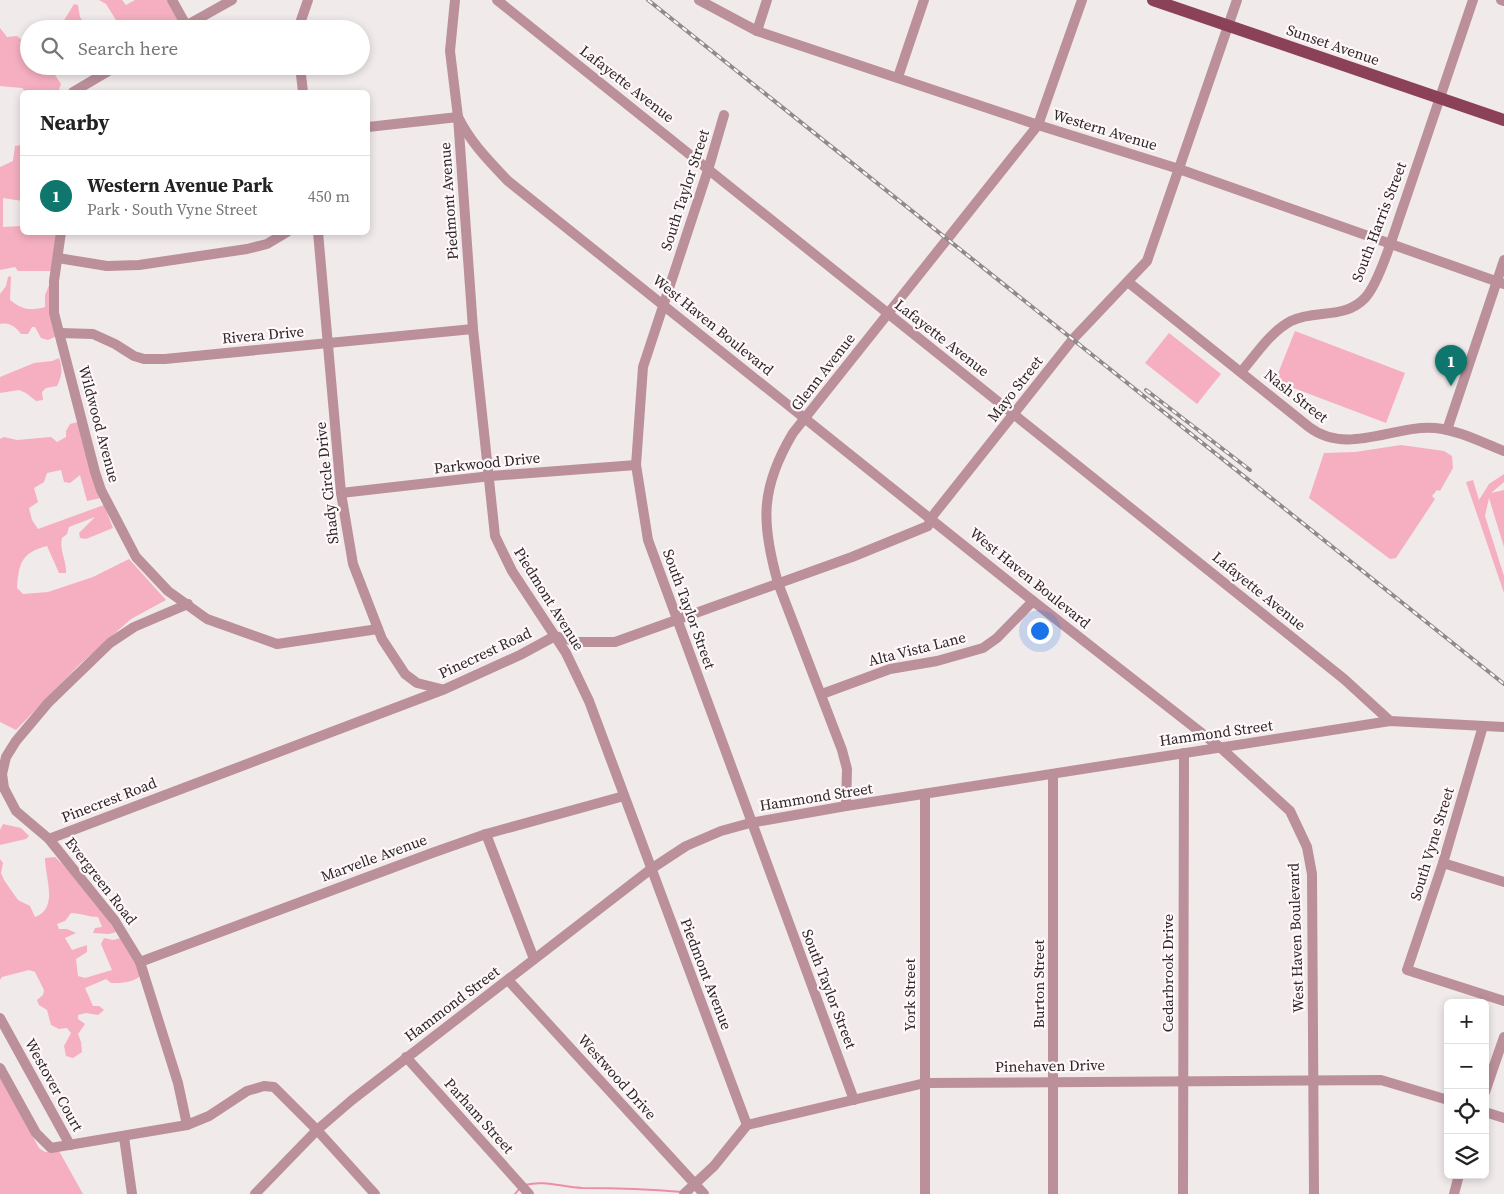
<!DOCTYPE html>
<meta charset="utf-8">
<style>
:root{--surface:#fff;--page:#f6f6f6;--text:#222;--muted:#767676;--line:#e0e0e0;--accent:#0f766e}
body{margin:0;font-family:"Source Serif 4",serif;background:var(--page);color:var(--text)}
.controls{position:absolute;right:15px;bottom:15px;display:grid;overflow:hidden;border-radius:8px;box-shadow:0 2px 8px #0003}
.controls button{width:45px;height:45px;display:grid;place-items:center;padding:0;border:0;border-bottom:1px solid var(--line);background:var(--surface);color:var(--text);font:25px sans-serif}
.you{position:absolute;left:1039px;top:630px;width:18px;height:18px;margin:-12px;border:4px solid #fff;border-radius:50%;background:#1a73e8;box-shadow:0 0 0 8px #1a73e833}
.badge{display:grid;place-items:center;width:32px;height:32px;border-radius:50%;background:var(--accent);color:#fff;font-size:16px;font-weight:700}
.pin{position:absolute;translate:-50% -41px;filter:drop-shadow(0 1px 2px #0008)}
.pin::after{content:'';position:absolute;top:26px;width:18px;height:15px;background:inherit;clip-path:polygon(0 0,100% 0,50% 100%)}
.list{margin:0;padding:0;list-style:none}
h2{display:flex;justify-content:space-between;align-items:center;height:65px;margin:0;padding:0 20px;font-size:21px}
h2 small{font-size:16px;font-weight:400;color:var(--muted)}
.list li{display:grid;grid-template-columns:32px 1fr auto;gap:15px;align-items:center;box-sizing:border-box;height:80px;padding:0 20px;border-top:1px solid var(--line)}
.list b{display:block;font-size:19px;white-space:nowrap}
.list p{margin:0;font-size:16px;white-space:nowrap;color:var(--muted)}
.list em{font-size:16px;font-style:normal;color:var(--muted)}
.icon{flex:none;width:28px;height:28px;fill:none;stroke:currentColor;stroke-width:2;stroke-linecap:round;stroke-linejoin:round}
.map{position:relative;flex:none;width:1504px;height:1194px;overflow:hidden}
.search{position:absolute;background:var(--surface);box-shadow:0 2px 8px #0003;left:20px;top:20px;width:350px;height:55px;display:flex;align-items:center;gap:12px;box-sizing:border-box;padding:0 18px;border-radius:28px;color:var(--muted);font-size:19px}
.panel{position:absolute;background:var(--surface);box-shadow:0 2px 8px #0003;left:20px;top:90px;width:350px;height:145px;border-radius:8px}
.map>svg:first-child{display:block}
</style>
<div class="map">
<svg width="1504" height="1194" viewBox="0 0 1504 1194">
<rect width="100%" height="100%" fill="#f1eaeb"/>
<g fill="#f5afc1">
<polygon points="99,0 122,0 126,5 135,0 167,0 178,20 177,24 170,29 97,29 108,26 116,20 106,4"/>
<polygon points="74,4 78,5 80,17 88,29 60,29 57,25 63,22"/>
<path d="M0,28L7,37L17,36C29,46 29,51 29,66H49L61,84L58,92H26L22,88L0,86Z"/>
<polygon points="22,145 22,201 3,198 3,227 22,226 22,232 58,233 52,271 18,271 15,267 0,270 0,167 13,161 15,146"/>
<path d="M11,276L10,300C23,310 30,311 45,307V295L50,283L57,336L48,340L41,338L35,327H32L28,334H21C16,327 9,322 0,324V294L6,286L8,277Z"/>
<polygon points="1295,331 1405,373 1386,423 1275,381"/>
<polygon points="1169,333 1221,374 1197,404 1145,363"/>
<path d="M59,358C63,367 62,377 57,386L46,388L42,392L43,400L36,401L26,393L19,390L0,393V377L34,363L52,361Z"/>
<path d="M78,422L101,498L87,501L80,475L70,483L64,482L61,470L47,473L44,482L34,488L38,502L29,508L32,520L38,529L104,505L113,528L86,539L80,538L79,533L95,517L69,527L67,534L62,538C59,551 67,561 66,573H59L47,546C21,553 19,563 17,588L23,594L48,592L93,577L129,559L166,600L131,619L78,666L16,730L0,722V439L4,437L17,440L51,437L57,442L66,437V431L70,424Z"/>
<polygon points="1401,445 1444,451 1452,456 1453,468 1440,491 1437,490 1432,496 1435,499 1396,558 1390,559 1309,498 1324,453 1355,452"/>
<polygon points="1504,474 1504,482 1491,493 1504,490 1504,547 1489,498 1485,516 1504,576 1504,593 1466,482 1473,480 1479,500 1489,484"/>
<polygon points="3,824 21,828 29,836 26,839 0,845 0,830"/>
<path d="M55,857C79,879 99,904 116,932L109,934L93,933L95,928L102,927L98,917C88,917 81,913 71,913L65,921L57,924L59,929H67L76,933L65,938L72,950L87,945V952L76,959L78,976L85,978L112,970L101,944L104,938L113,940L121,938L129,948L141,975C133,983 122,983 111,983L106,979L85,988L93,1006H99L104,1010L98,1015L86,1013L78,1015V1019L85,1024L78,1034L81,1042L82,1052L73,1058L66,1056L64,1046L71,1033L67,1028L59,1029L51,1025L47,1010L39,1005L37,1000L43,995L44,990L35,972L29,970L2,977L0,980V859L3,863L1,873L4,880L18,900L30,906L35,917C59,908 45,878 45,858Z"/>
<polygon points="0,1077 39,1148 45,1152 59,1151 83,1194 0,1194"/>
</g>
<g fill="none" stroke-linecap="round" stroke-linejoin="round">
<g stroke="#ed8da8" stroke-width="2">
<path d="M525,1185C544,1180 562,1187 582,1188C616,1188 648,1189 682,1192"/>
<polyline points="515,1194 519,1189"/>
</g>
<g stroke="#bb909b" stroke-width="10">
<polyline points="172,0 186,25"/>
<polyline points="455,0 450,51 458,117 473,329 495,536 512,571 566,653 589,701 747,1125"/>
<polyline points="497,0 1344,679 1390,721"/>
<polyline points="699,0 757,31 1038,125 1179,169 1504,284"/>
<polyline points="1501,0 1504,1"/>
<polyline points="180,29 232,0"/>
<polyline points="298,29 308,0"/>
<polyline points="757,31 767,0"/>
<polyline points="300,66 303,92"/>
<polyline points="898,77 924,0"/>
<polyline points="73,92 117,66"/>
<polyline points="724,115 708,170 643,367 636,465 648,540 854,1100"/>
<path d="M458,117C471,143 488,160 508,181L1033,601L1222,749L1290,811L1307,847L1312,874L1314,1194"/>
<polyline points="368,127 458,117"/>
<polyline points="61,232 54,281 54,313 95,472 101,490 136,557 168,591 207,619 277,644 378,629"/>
<polyline points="318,232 341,493 353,564 382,639 405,674 417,683 441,689"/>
<polyline points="58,258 107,266 139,265 247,249 267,244 287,232"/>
<path d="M1128,282L1309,427C1347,456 1393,425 1435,428C1458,430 1483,443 1504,451"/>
<polyline points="60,333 93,334 115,344 134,356 144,359 165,359 473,329"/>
<path d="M1241,372C1256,355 1270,332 1291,321C1315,309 1344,320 1365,298C1380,282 1396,226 1404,204C1427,136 1450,68 1473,0"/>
<polyline points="1447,430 1504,260"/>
<polyline points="341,493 491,476 636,465"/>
<polyline points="822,694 890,669 937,661 983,648 997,638 1033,601"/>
<polyline points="1483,726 1443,863 1407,970 1504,1001"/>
<polyline points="925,795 925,1194"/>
<path d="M846,806L847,769L842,750L778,583C761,523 760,488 793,433L1038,125L1082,0"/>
<polyline points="486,834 534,959"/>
<polyline points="49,839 445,689 520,655 555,636 577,642 615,642 852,557 928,526 931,518 1073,339 1147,261 1237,0"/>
<polyline points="1443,863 1504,882"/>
<polyline points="140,962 432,853 486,834 624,796"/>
<polyline points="508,980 704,1194"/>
<polyline points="0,1018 70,1145"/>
<polyline points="406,1057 529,1194"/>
<polyline points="0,1068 36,1133 51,1148 187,1125 209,1116 247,1091 264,1086 274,1087 317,1130 375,1194"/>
<polyline points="1485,1092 1504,1037"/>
<polyline points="1485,1112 1504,1118"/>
<polyline points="187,1125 178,1083 140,962 115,921 49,839 16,811 4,788 2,774 6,757 16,741 48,703 110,643 134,627 188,604"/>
<polyline points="124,1137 132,1194"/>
<polyline points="255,1194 317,1130 352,1100 651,869 686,846 721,831 750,823 846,806 1390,721 1504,727"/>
<polyline points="684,1194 714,1166 747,1125 925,1083 1381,1080 1448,1100"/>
<polyline points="1053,1194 1053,774"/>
<polyline points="1183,1194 1184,753"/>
<polyline points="1454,1194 1459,1175"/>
</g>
<polyline stroke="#8b4259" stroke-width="12" points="1153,0 1504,120"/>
<defs>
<g id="rail">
<polyline points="648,0 1504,684"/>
<polyline points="1146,390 1250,470"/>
</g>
</defs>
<use href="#rail" stroke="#8f8a8b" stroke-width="4"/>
<use href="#rail" stroke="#fff7f9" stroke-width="2" stroke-dasharray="5.5" stroke-linecap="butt"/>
</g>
<g text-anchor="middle" stroke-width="4.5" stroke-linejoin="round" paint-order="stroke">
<g font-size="15" fill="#2b2829" stroke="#fff7f9">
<text transform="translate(1333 45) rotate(19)" y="5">Sunset Avenue</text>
<text transform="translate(627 84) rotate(38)" y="5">Lafayette Avenue</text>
<text transform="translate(1105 130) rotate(17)" y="5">Western Avenue</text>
<text transform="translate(685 190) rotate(-72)" y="5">South Taylor Street</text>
<text transform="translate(449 201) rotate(-94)" y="5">Piedmont Avenue</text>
<text transform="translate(1379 222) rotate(-69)" y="5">South Harris Street</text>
<text transform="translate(713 325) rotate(39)" y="5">West Haven Boulevard</text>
<text transform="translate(263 335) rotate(-5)" y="5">Rivera Drive</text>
<text transform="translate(942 338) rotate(38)" y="5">Lafayette Avenue</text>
<text transform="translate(823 372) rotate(-52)" y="5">Glenn Avenue</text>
<text transform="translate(1015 389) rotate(-52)" y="5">Mayo Street</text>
<text transform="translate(1296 396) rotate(38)" y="5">Nash Street</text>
<text transform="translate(99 424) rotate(75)" y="5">Wildwood Avenue</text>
<text transform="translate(487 463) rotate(-6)" y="5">Parkwood Drive</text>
<text transform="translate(327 483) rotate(-96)" y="5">Shady Circle Drive</text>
<text transform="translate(1030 578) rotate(39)" y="5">West Haven Boulevard</text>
<text transform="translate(1259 591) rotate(39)" y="5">Lafayette Avenue</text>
<text transform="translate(549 599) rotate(58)" y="5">Piedmont Avenue</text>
<text transform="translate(689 609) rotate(70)" y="5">South Taylor Street</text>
<text transform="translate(917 649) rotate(-14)" y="5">Alta Vista Lane</text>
<text transform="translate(485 653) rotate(-25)" y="5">Pinecrest Road</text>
<text transform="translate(1216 733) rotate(-8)" y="5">Hammond Street</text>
<text transform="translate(816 797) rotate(-9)" y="5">Hammond Street</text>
<text transform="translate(109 800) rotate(-21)" y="5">Pinecrest Road</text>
<text transform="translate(1432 844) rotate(-73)" y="5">South Vyne Street</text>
<text transform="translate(374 858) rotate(-20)" y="5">Marvelle Avenue</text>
<text transform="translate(101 881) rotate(52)" y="5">Evergreen Road</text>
<text transform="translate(1296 938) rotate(-92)" y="5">West Haven Boulevard</text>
<text transform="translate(1168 973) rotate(-90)" y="5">Cedarbrook Drive</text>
<text transform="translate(706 974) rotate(69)" y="5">Piedmont Avenue</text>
<text transform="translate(1039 984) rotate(-90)" y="5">Burton Street</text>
<text transform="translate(829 989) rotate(69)" y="5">South Taylor Street</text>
<text transform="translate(910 995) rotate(-90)" y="5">York Street</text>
<text transform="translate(452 1004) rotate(-37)" y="5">Hammond Street</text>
<text transform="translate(1050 1066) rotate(-1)" y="5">Pinehaven Drive</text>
<text transform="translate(617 1077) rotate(48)" y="5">Westwood Drive</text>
<text transform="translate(54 1085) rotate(61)" y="5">Westover Court</text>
<text transform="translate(479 1116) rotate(48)" y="5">Parham Street</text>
</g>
</g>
</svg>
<div class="controls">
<button>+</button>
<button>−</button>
<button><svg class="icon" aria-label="locate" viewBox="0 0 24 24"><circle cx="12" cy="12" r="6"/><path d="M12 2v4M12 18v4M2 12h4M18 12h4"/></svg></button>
<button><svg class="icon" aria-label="layers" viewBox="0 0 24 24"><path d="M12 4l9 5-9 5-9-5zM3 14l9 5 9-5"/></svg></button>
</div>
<div class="you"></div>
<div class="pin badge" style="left:1451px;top:386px">1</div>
<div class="search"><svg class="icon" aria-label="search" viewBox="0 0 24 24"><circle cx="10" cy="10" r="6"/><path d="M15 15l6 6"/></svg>Search here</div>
<section class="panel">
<h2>Nearby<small></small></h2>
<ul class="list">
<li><span class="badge">1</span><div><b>Western Avenue Park</b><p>Park · South Vyne Street</p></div><em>450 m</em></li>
</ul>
</section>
</div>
